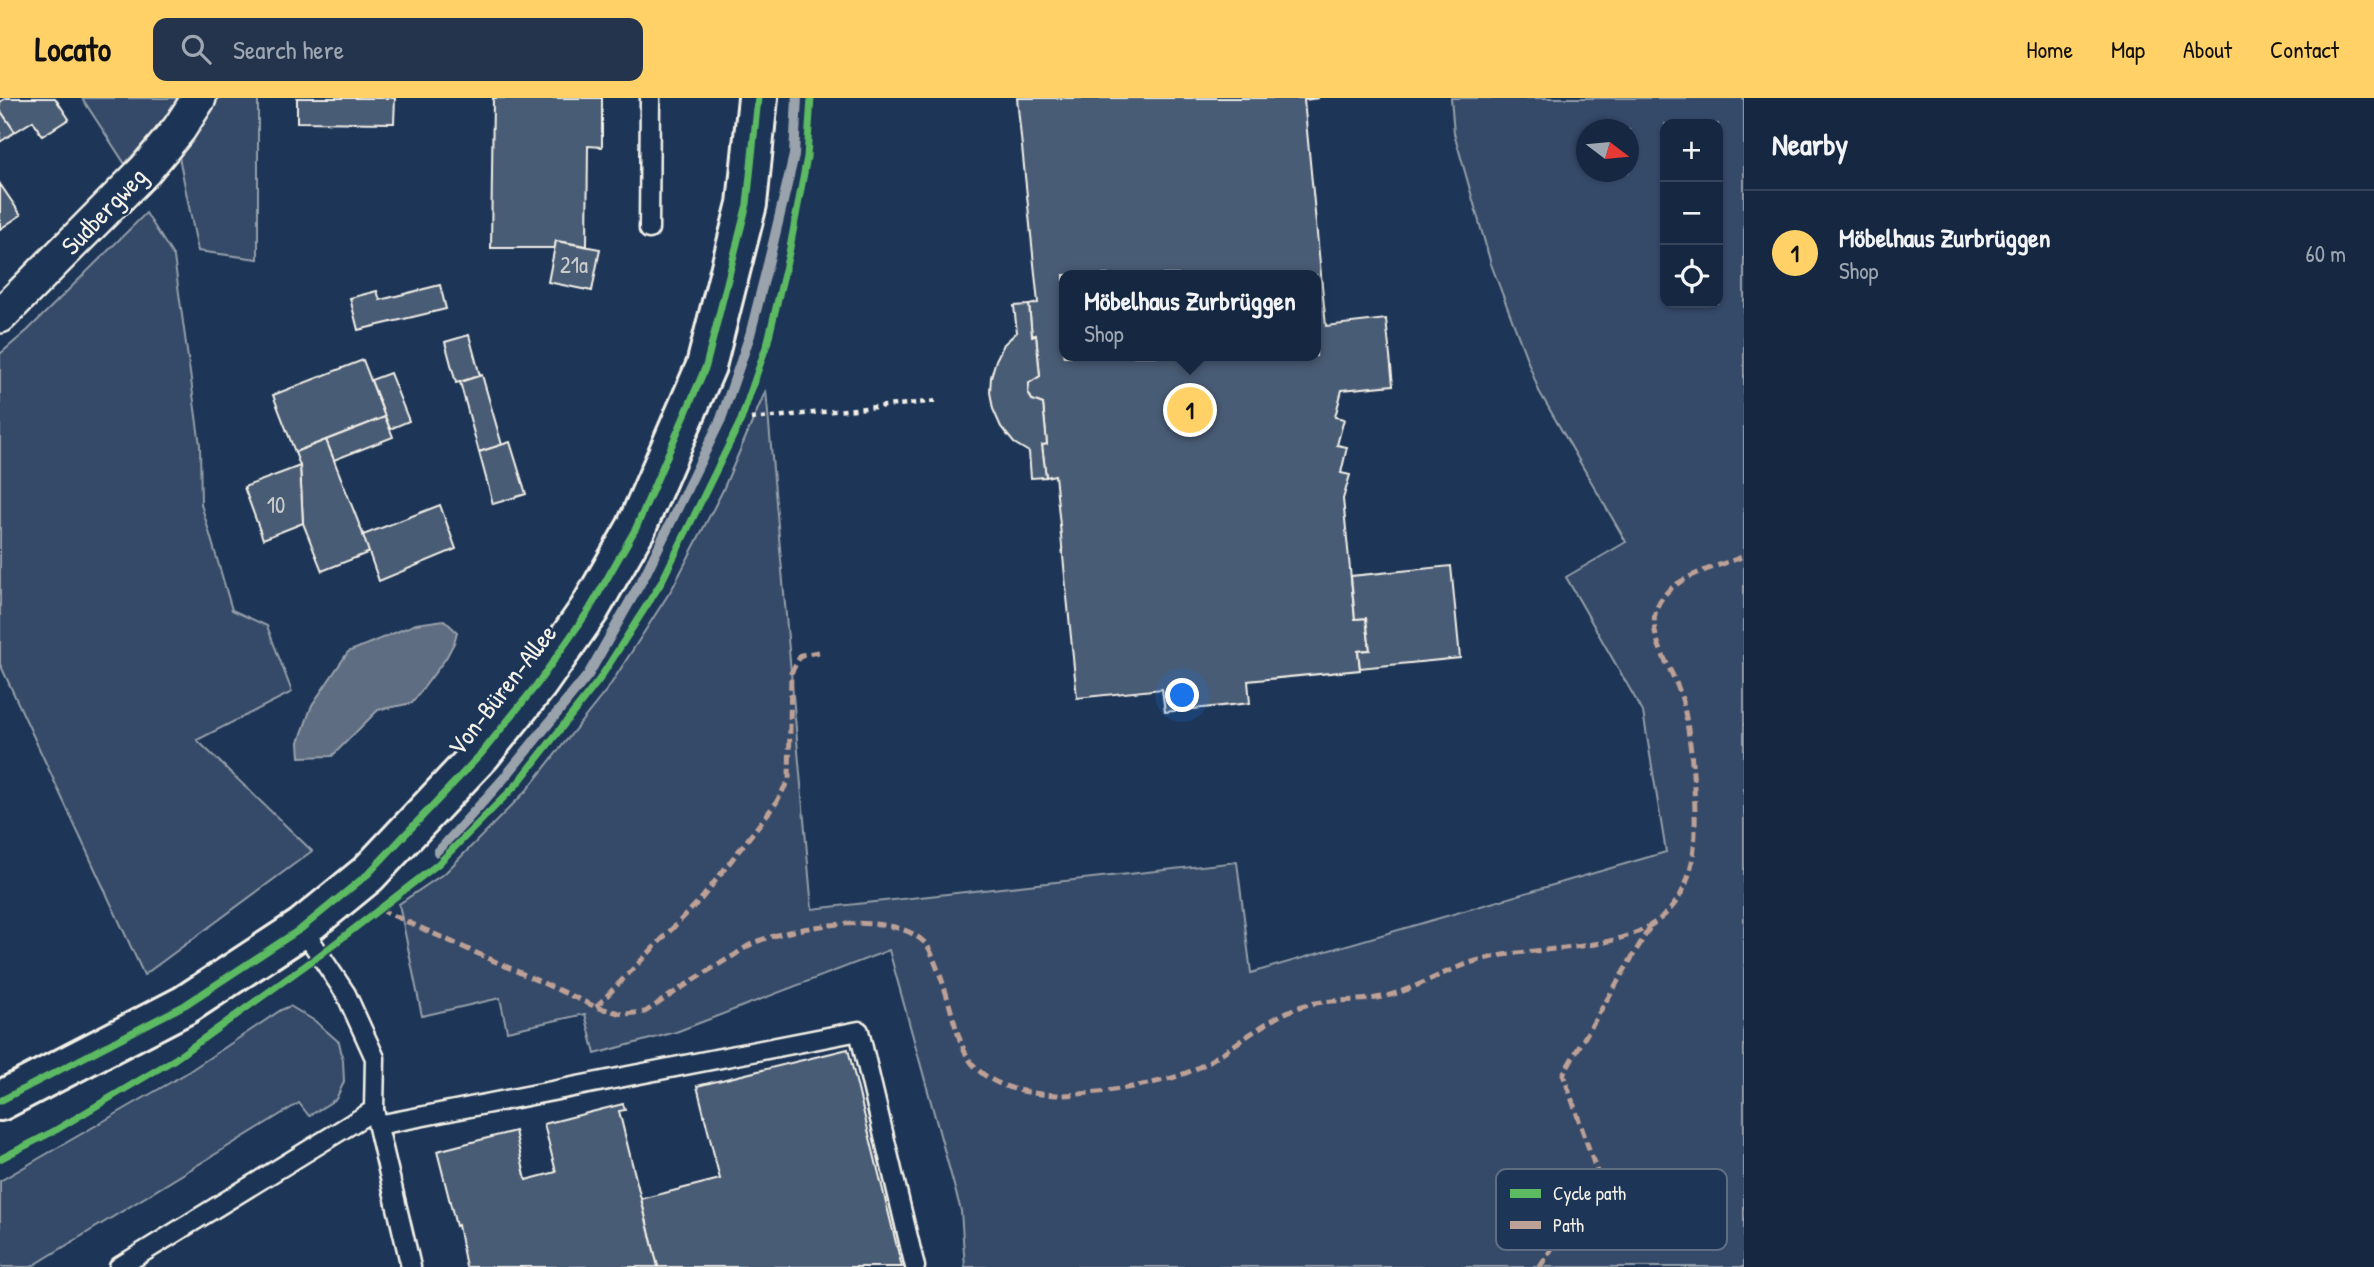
<!DOCTYPE html>
<meta charset="utf-8">
<style>
:root{--surface:#162841;--page:#23344c;--text:#f1f3f6;--muted:#9ea6b1;--line:#35445a;--accent:#ffd166}
body{margin:0;font-family:"Patrick Hand",sans-serif;background:var(--page);color:var(--text)}
.controls{position:absolute;right:21px;top:21px;display:grid;overflow:hidden;border-radius:14px;box-shadow:0 2px 5px #0004}
.controls button{width:63px;height:63px;display:grid;place-items:center;padding:0;border:0;border-bottom:2px solid var(--line);background:var(--surface);color:var(--text);font:35px sans-serif}
.compass{position:absolute;left:1576px;top:21px;width:63px;height:63px;border-radius:50%;background:var(--surface);box-shadow:0 2px 5px #0004;rotate:106deg}
.you{position:absolute;left:1183px;top:598px;width:24px;height:24px;margin:-18px;border:5px solid #fff;border-radius:50%;background:#1a73e8;box-shadow:0 0 0 10px #1a73e833}
.badge{display:grid;place-items:center;width:46px;height:46px;border-radius:50%;background:var(--accent);color:#111;font-size:23px;font-weight:700}
.pin{position:absolute;translate:-50% -50%;border:4px solid #fff;box-shadow:0 2px 7px #0006}
.popup{position:absolute;left:1059px;top:172px;width:262px;height:91px;box-sizing:border-box;display:grid;place-content:center;border-radius:14px;background:var(--surface);filter:drop-shadow(0 2px 5px #0005);font-size:23px;white-space:nowrap;color:var(--muted)}
.popup b{font-size:26px;color:var(--text)}
.popup::after{content:'';position:absolute;left:50%;top:100%;margin-left:-14px;border:14px solid transparent;border-top-color:var(--surface)}
.list{margin:0;padding:0;list-style:none}
h2{display:flex;justify-content:space-between;align-items:center;height:91px;margin:0;padding:0 28px;font-size:30px}
h2 small{font-size:23px;font-weight:400;color:var(--muted)}
.list li{display:grid;grid-template-columns:46px 1fr auto;gap:21px;align-items:center;box-sizing:border-box;height:126px;padding:0 28px;border-top:2px solid var(--line)}
.list b{display:block;font-size:26px;white-space:nowrap}
.list p{margin:0;font-size:23px;white-space:nowrap;color:var(--muted)}
.list em{font-size:23px;font-style:normal;color:var(--muted)}
.icon{flex:none;width:38px;height:38px;fill:none;stroke:currentColor;stroke-width:2;stroke-linecap:round;stroke-linejoin:round}
.map{position:relative;flex:none;width:1744px;height:1169px;overflow:hidden}
header{display:flex;align-items:center;gap:42px;box-sizing:border-box;height:98px;padding:0 35px;background:var(--accent);color:#111}
header strong{font-size:33px}
nav{display:flex;gap:38px;margin-inline-start:auto;font-size:24px}
.search{width:490px;height:63px;background:var(--page);display:flex;align-items:center;gap:18px;box-sizing:border-box;padding:0 24px;border-radius:14px;color:var(--muted);font-size:26px}
main{display:flex}
aside{flex:1;background:var(--surface)}
.map>svg:first-child{display:block}
</style>
<header>
<strong>Locato</strong>
<div class="search"><svg class="icon" aria-label="search" viewBox="0 0 24 24"><circle cx="10" cy="10" r="6"/><path d="M15 15l6 6"/></svg>Search here</div>
<nav><a>Home</a><a>Map</a><a>About</a><a>Contact</a></nav>
</header>
<main>
<div class="map">
<svg width="1744" height="1169" viewBox="0 0 1744 1169">
<rect width="100%" height="100%" fill="#1d3557"/>
<filter id="ink" filterUnits="userSpaceOnUse"><feTurbulence type="fractalNoise" baseFrequency=".0143" numOctaves="2"/><feDisplacementMap in="SourceGraphic" scale="14" xChannelSelector="R" yChannelSelector="G"/><feConvolveMatrix kernelMatrix="1 2 1 2 8 2 1 2 1" color-interpolation-filters="sRGB"/></filter>
<g filter="url(#ink)">
<g fill="#354a67" stroke="#949ea8" stroke-width="2" fill-rule="evenodd">
<polygon points="82,0 179,0 166,20 125,66"/>
<polygon points="217,0 258,0 258,161 198,153 179,59"/>
<path d="M1451,0H1744V1169H965L961,1113L889,852L676,934L595,956L585,916L507,933L500,900L422,918L399,806L446,774L526,693L609,589L673,489L722,394L766,292L812,811L1237,764L1251,875L1666,754L1643,614L1566,479L1626,444L1539,293L1491,166L1454,35ZM1665,26H1718V205H1665ZM1587,32H1629V74H1587Z"/>
<polygon points="146,115 174,159 200,347 201,406 232,512 267,528 292,594 197,642 312,753 144,877 0,566 0,256 28,232"/>
<polygon points="290,908 315,923 339,944 343,962 344,984 336,1001 309,1018 299,1005 31,1169 0,1169 0,1083 185,976 281,912"/>
</g>
<polygon fill="#5e6d82" stroke="#9aa2ab" stroke-width="2" points="444,522 457,534 454,545 446,560 412,605 378,612 332,658 300,659 299,644 312,607 348,554 416,526"/>
<g fill="none" stroke-linecap="round" stroke-linejoin="round">
<polyline stroke="#9aa2ab" stroke-width="10" points="438,754 505,679 588,577 645,477 721,321 750,237 771,154 794,57 797,0"/>
</g>
<g fill="#485b74" stroke="#f4f1e8" stroke-width="2" fill-rule="evenodd">
<polygon points="6,0 55,0 69,21 42,38 33,23 15,34 0,12 0,4"/>
<polygon points="297,0 395,0 394,25 297,24"/>
<polygon points="493,0 602,0 602,49 588,48 587,148 556,143 555,150 491,150"/>
<path d="M1017,0H1319L1304,2L1326,228L1386,221L1393,287L1342,292L1335,319L1344,321L1337,347L1347,349L1341,375L1350,377L1343,401L1355,521L1366,520L1370,552L1358,553L1360,572L1248,583L1250,605L1165,614L1162,591L1077,600L1055,377L1046,379L1042,347L1047,346L1043,306L1032,302L1028,294L1029,285L1040,278L1036,237L1032,238L1029,207L1038,205ZM1064,177H1316V258H1064Z"/>
<polygon points="0,12 15,34 0,44"/>
<polygon points="0,86 21,117 0,131"/>
<polygon points="556,143 600,151 592,193 548,184"/>
<polygon points="440,187 446,211 358,232 350,200 377,193 380,202"/>
<polygon points="1029,207 1032,238 1036,237 1040,278 1029,285 1028,295 1032,302 1043,306 1047,346 1042,347 1046,379 1031,380 1029,354 1014,345 1001,329 993,311 990,294 991,279 996,262 1004,246 1017,234 1014,208"/>
<polygon points="469,237 480,278 456,285 445,244"/>
<polygon points="363,262 385,319 295,354 273,297"/>
<polygon points="390,275 409,323 390,331 371,282"/>
<polygon points="482,277 502,347 479,354 460,284"/>
<polygon points="385,319 393,339 334,362 326,342"/>
<polygon points="326,342 370,454 322,473 303,425 300,368 295,354"/>
<polygon points="510,344 526,396 493,406 479,354"/>
<polygon points="300,368 303,425 263,441 244,389"/>
<polygon points="440,407 456,451 379,483 363,437"/>
<polygon points="1451,468 1460,560 1360,570 1358,553 1370,552 1366,520 1355,521 1351,478"/>
<polygon points="848,951 902,1169 658,1169 641,1101 720,1081 697,988"/>
<polygon points="623,1006 625,1012 619,1013 658,1169 466,1169 458,1127 456,1128 437,1053 515,1033 526,1082 556,1074 544,1026"/>
</g>
<g fill="none" stroke-linecap="round" stroke-linejoin="round">
<defs>
<g id="lane">
<polyline points="649,131 650,0"/>
<polyline points="302,830 346,896 375,960 374,1012 411,1169"/>
<polyline points="378,1027 859,933 915,1169"/>
<polyline points="119,1169 374,1012"/>
</g>
<polyline id="street" points="0,218 145,72 179,31 199,0"/>
<polyline id="secondary" points="0,1003 185,907 302,830 368,776 481,656 538,585 589,512 636,430 706,268 747,106 758,0"/>
</defs>
<use href="#lane" stroke="#f4f1e8" stroke-width="23"/>
<use href="#street" stroke="#f4f1e8" stroke-width="38"/>
<use href="#secondary" stroke="#f4f1e8" stroke-width="44"/>
<polyline stroke="#f4f1e8" stroke-width="4.5" stroke-dasharray="5 5" stroke-linecap="butt" points="741,322 938,303"/>
<use href="#lane" stroke="#1d3557" stroke-width="18"/>
<use href="#street" stroke="#1d3557" stroke-width="33"/>
<use href="#secondary" stroke="#1d3557" stroke-width="38"/>
<g stroke="#bda197" stroke-width="5" stroke-dasharray="10 5" stroke-linecap="butt">
<path d="M379,811L596,909L623,916L645,914C674,895 703,875 733,858C742,852 751,845 761,842C801,828 891,812 924,844C931,850 934,863 938,872C949,898 954,932 966,956C983,988 1024,996 1057,997C1090,997 1160,987 1191,973C1227,957 1273,913 1310,906C1333,901 1358,904 1382,899C1415,892 1446,871 1480,862C1529,849 1582,854 1630,837C1699,812 1697,750 1694,689C1692,660 1689,629 1682,601C1674,570 1641,535 1660,503C1676,477 1718,469 1744,458"/>
<polyline points="596,909 702,800 776,705 789,681 791,575 801,557 819,554"/>
<polyline points="1540,1169 1598,1077 1563,976 1650,829"/>
</g>
<defs>
<g id="cycleway">
<polyline points="0,1003 185,907 302,830 368,776 481,656 538,585 589,512 636,430 706,268 747,106 758,0"/>
<polyline points="0,1061 56,1032 175,961 320,857 438,766 518,685 599,582 661,485 741,322 768,243 789,155 807,59 811,0"/>
</g>
</defs>
<use href="#cycleway" stroke="#1d3557" stroke-width="11"/>
<use href="#cycleway" stroke="#5cba63" stroke-width="7"/>
</g>
</g>
<g text-anchor="middle" stroke-width="5" stroke-linejoin="round" paint-order="stroke">
<g font-size="23" fill="#c9cccb">
<text x="574" y="175">21a</text>
<text x="276" y="415">10</text>
</g>
<g font-size="26" fill="#f4f1e8" stroke="#1d3557">
<text transform="translate(104 113) rotate(-46)" y="9">Sudbergweg</text>
<text transform="translate(502 592) rotate(-52)" y="9">Von-Büren-Allee</text>
</g>
</g>
<rect x="1496" y="1071" width="231" height="81" rx="10" fill="#1d3557" stroke="#5e6d82" stroke-width="2"/>
<rect x="1510" y="1091" width="31" height="9" fill="#5cba63"/>
<rect x="1510" y="1123" width="31" height="8" fill="#bda197"/>
<g font-size="19" fill="#f4f1e8">
<text x="1553" y="1102">Cycle path</text>
<text x="1553" y="1134">Path</text>
</g>
</svg>
<div class="controls">
<button>+</button>
<button>−</button>
<button><svg class="icon" aria-label="locate" viewBox="0 0 24 24"><circle cx="12" cy="12" r="6"/><path d="M12 2v4M12 18v4M2 12h4M18 12h4"/></svg></button>
</div>
<svg class="compass" viewBox="-18 -18 36 36"><path d="M0-13l5 13h-10z" fill="#e53935"/><path d="M0 13l5-13h-10z" fill="#9ea6b1"/></svg>
<div class="you"></div>
<div class="pin badge" style="left:1190px;top:312px">1</div>
<div class="popup"><b>Möbelhaus Zurbrüggen</b>Shop</div>
</div>
<aside>
<h2>Nearby<small></small></h2>
<ul class="list">
<li><span class="badge">1</span><div><b>Möbelhaus Zurbrüggen</b><p>Shop</p></div><em>60 m</em></li>
</ul>
</aside>
</main>
